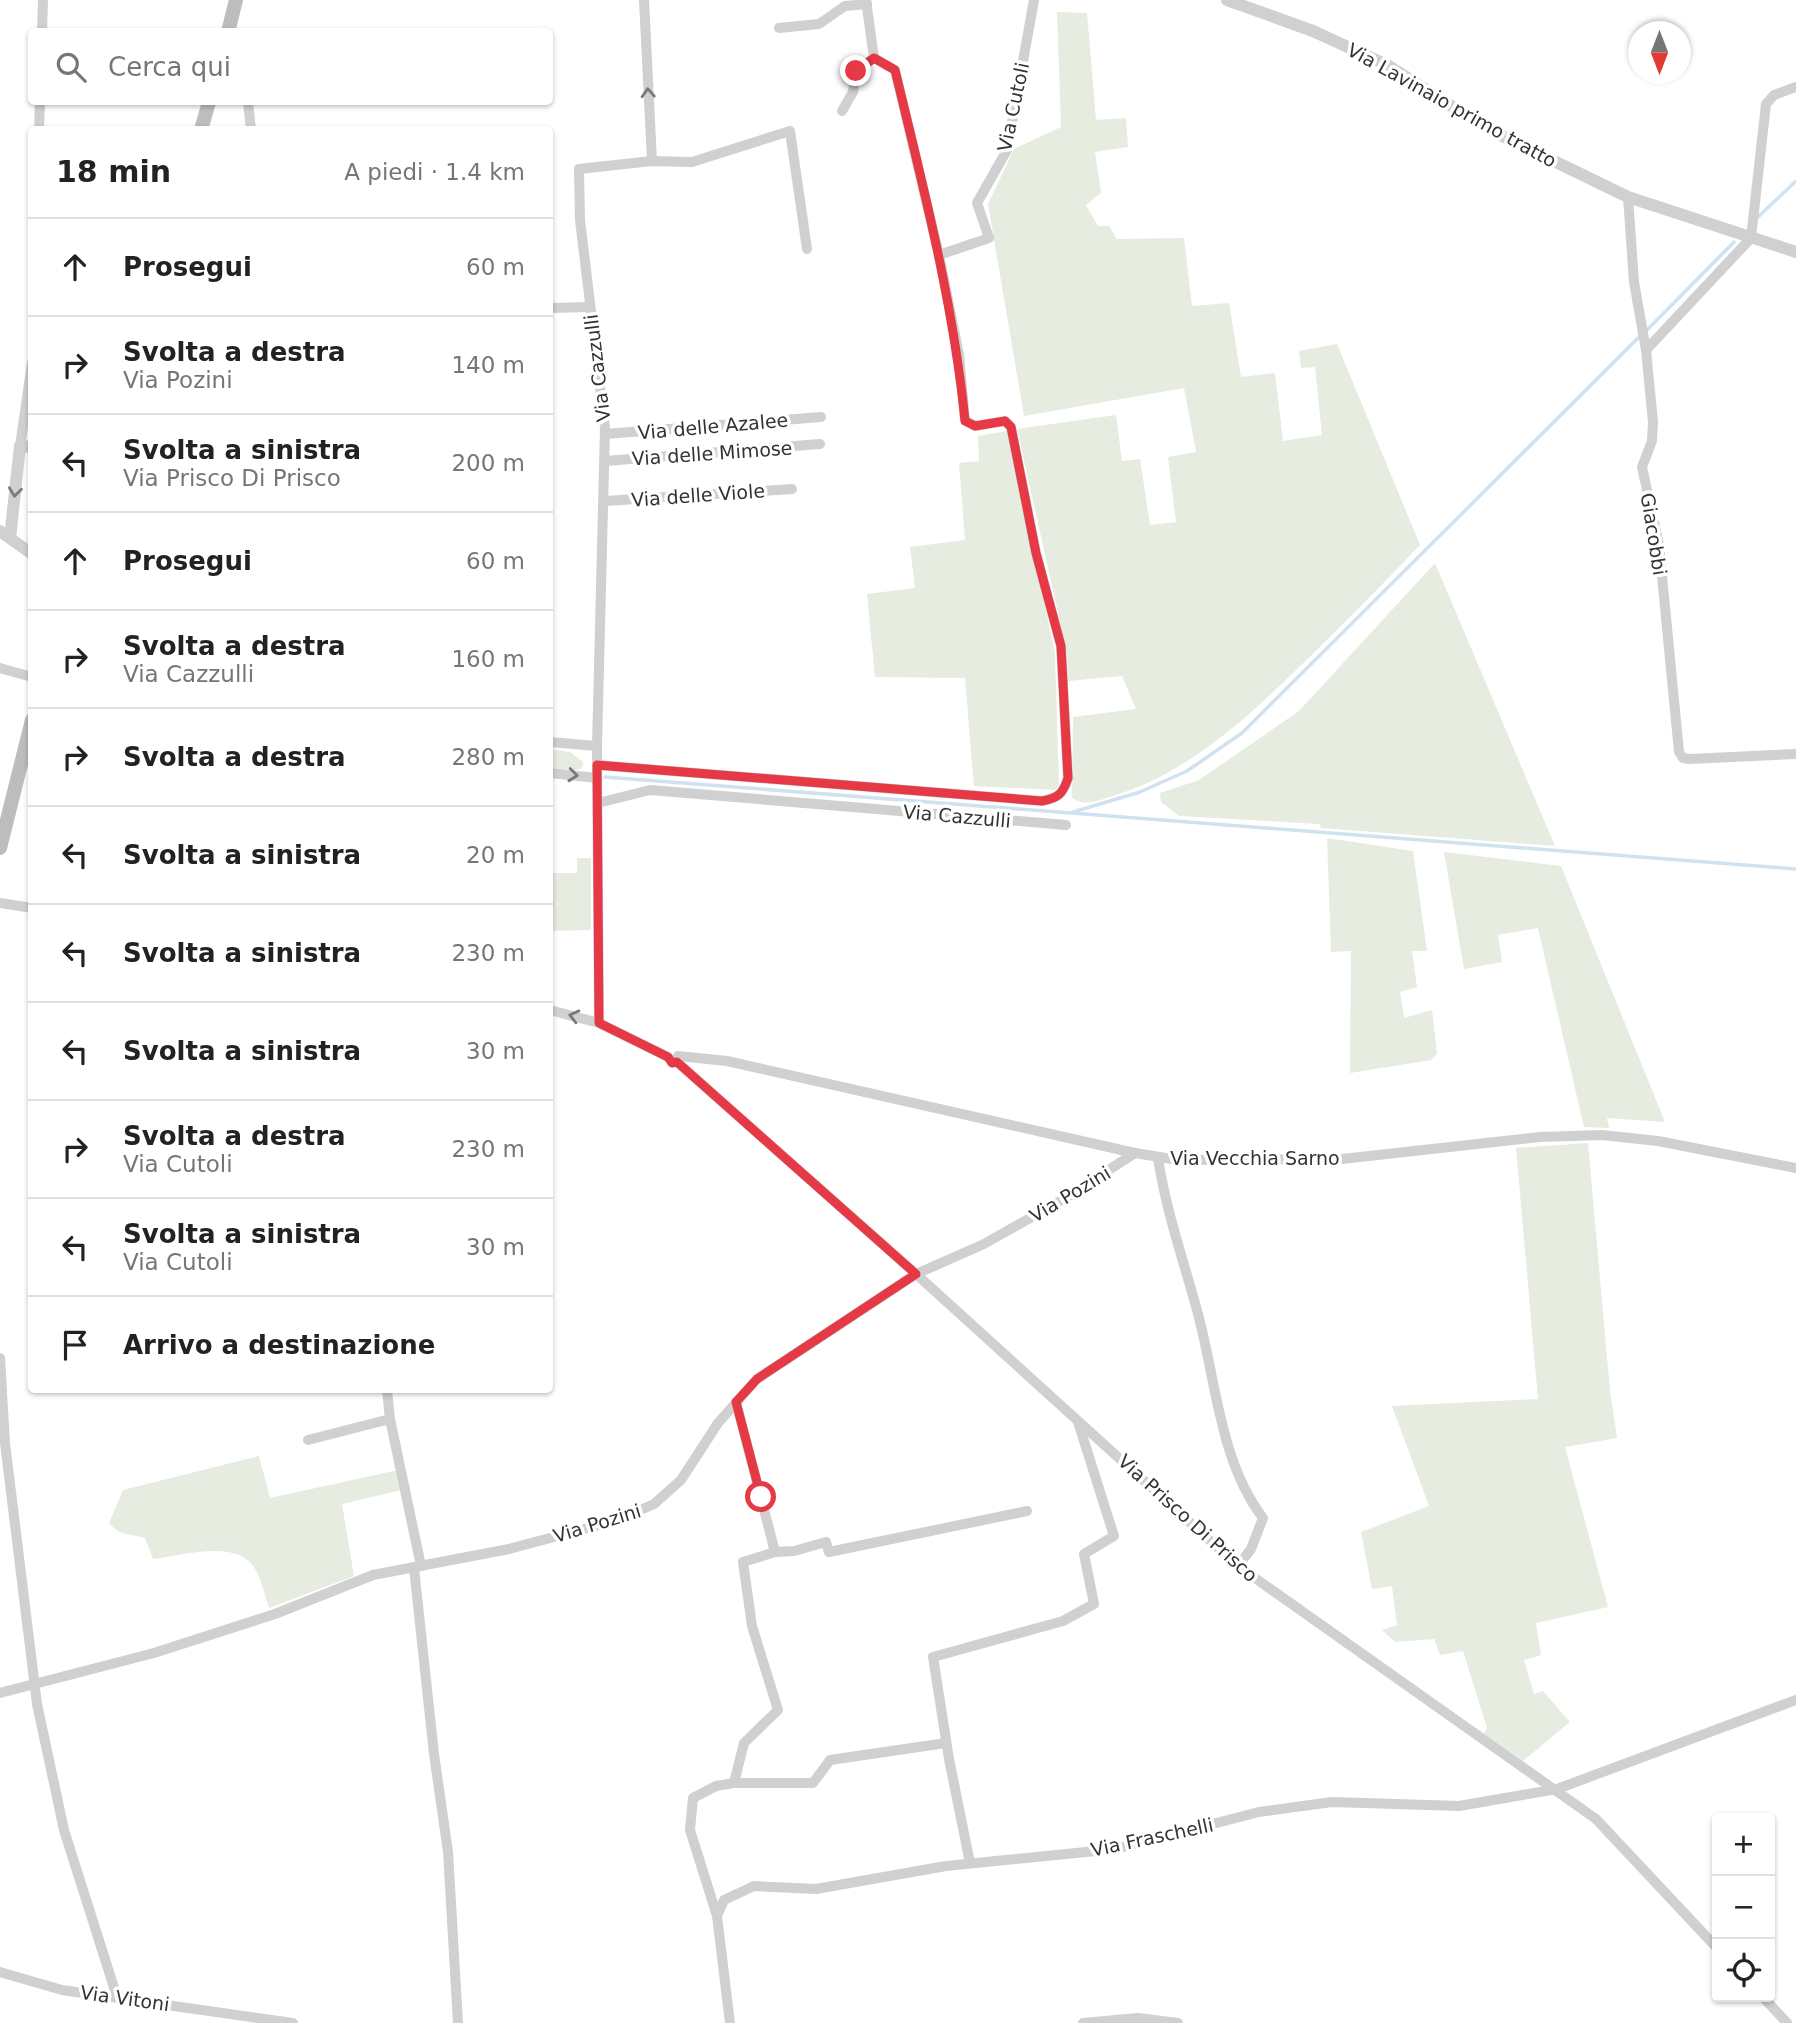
<!DOCTYPE html>
<html lang="it">
<meta charset="utf-8">
<style>
:root{--surface:#fff;--page:#f6f6f6;--text:#222;--muted:#767676;--line:#e0e0e0}
body{margin:0;font-family:"DejaVu Sans",sans-serif;background:var(--page);color:var(--text)}
.controls{position:absolute;right:21px;bottom:21px;display:grid;overflow:hidden;border-radius:7px;box-shadow:0 2px 5px #0004}
.controls button{width:63px;height:63px;display:grid;place-items:center;padding:0;border:0;border-bottom:2px solid var(--line);background:var(--surface);color:var(--text);font:35px sans-serif}
.compass{position:absolute;left:1628px;top:21px;width:63px;height:63px;border-radius:50%;background:var(--surface);box-shadow:0 2px 5px #0004;rotate:180deg}
.stop{position:absolute;width:21px;height:21px;margin:-16px;border:5px solid #e63946;border-radius:50%;background:#fff}
.stop.end{background:#e63946;border-color:#fff;box-shadow:0 2px 7px #0008}
.list{margin:0;padding:0;list-style:none}
h2{display:flex;justify-content:space-between;align-items:center;height:91px;margin:0;padding:0 28px;font-size:30px}
h2 small{font-size:23px;font-weight:400;color:var(--muted)}
.list li{display:grid;grid-template-columns:46px 1fr auto;gap:21px;align-items:center;box-sizing:border-box;height:98px;padding:0 28px;border-top:2px solid var(--line)}
.list b{display:block;font-size:26px;white-space:nowrap}
.list p{margin:0;font-size:23px;white-space:nowrap;color:var(--muted)}
.list em{font-size:23px;font-style:normal;color:var(--muted)}
.icon{flex:none;width:38px;height:38px;fill:none;stroke:currentColor;stroke-width:2;stroke-linecap:round;stroke-linejoin:round}
.map{position:relative;flex:none;width:1796px;height:2023px;overflow:hidden}
.search{position:absolute;background:var(--surface);box-shadow:0 2px 5px #0004;left:28px;top:28px;width:525px;height:77px;display:flex;align-items:center;gap:18px;box-sizing:border-box;padding:0 24px;border-radius:7px;color:var(--muted);font-size:26px}
.panel{position:absolute;background:var(--surface);box-shadow:0 2px 5px #0004;left:28px;top:126px;width:525px;height:1267px;border-radius:7px}
.map>svg:first-child{display:block}
</style>
<div class="map">
<svg width="1796" height="2023" viewBox="0 0 1796 2023">
<rect width="100%" height="100%" fill="#fff"/>
<g fill="#e6ecdf">
<path d="M1057,12L1087,13L1096,120L1126,118L1128,147L1095,152L1101,193L1086,205L1098,226H1109L1117,239L1184,238L1192,306L1229,303L1241,377L1275,373L1283,441L1322,435L1315,367L1301,368L1299,351L1337,344L1420,545C1378,589 1336,632 1292,674C1238,726 1186,773 1113,796C1099,800 1085,807 1072,798L1073,717L1136,709L1122,676L1068,681L1067,653L1017,429L1116,415L1122,461L1140,459L1150,525L1176,522L1168,457L1196,452L1184,388L1024,416L988,204L1014,149L1061,127Z"/>
<polygon points="1008,431 1055,653 1059,786 1055,790 974,786 965,678 875,677 867,594 915,588 910,547 965,540 959,463 979,461 978,436"/>
<polygon points="1435,563 1555,846 1321,828 1320,824 1179,816 1161,802 1160,793 1199,780 1299,711"/>
<polygon points="550,749 570,752 583,762 582,768 577,770 550,768"/>
<polygon points="1327,838 1413,851 1427,951 1412,951 1417,987 1400,992 1404,1018 1432,1010 1437,1054 1431,1060 1350,1073 1351,951 1331,952"/>
<polygon points="1444,852 1561,866 1665,1122 1607,1118 1609,1128 1584,1127 1538,928 1498,935 1502,962 1464,969"/>
<polygon points="577,858 591,858 591,930 550,931 550,873 577,873"/>
<polygon points="1588,1143 1610,1391 1617,1438 1565,1447 1608,1607 1536,1623 1541,1655 1524,1660 1534,1694 1543,1691 1570,1722 1523,1761 1484,1734 1487,1728 1463,1651 1440,1655 1434,1639 1395,1642 1382,1630 1397,1625 1392,1586 1372,1589 1361,1532 1429,1506 1392,1406 1538,1399 1516,1148"/>
<path d="M259,1456L270,1498L398,1470L402,1490L342,1504L354,1576L269,1608C264,1593 261,1574 250,1562C228,1541 180,1556 153,1559L145,1538C131,1534 120,1536 109,1523L123,1490Z"/>
</g>
<g fill="none" stroke-linecap="round" stroke-linejoin="round">
<g stroke="#cfe2ee" stroke-width="3.5">
<polyline points="1757,218 1796,181"/>
<polyline points="1647,330 1734,242"/>
<polyline points="605,777 1796,869"/>
<polyline points="1073,812 1140,792 1187,771 1242,733 1641,335"/>
</g>
<g stroke="#d0d0d0" stroke-width="10">
<polyline points="644,0 652,161"/>
<polyline points="779,28 819,24 845,6 867,4"/>
<polyline points="42,32 43,0"/>
<polyline points="874,58 895,70 939,255 989,238 977,203 1007,150 1034,0"/>
<polyline points="1796,87 1774,95 1766,104 1751,238 1646,350 1653,422 1652,441 1642,467 1659,545 1679,752 1683,758 1689,759 1796,754"/>
<polyline points="248,102 251,130"/>
<polyline points="842,111 853,92 856,71 874,58 866,0"/>
<polyline points="39,130 40,102"/>
<polyline points="1628,197 1634,282 1646,350"/>
<polyline points="550,308 590,307"/>
<polyline points="605,434 821,417"/>
<polyline points="20,446 32,363"/>
<polyline points="605,461 820,444"/>
<polyline points="605,501 792,489"/>
<polyline points="0,668 32,677"/>
<polyline points="550,742 597,746"/>
<path d="M597,765L1042,801C1058,798 1063,794 1068,778L1061,646L1036,553L1011,427L1005,421L975,426L965,420L959,355L939,255"/>
<polyline points="550,773 597,778"/>
<polyline points="598,803 650,790 1066,825"/>
<polyline points="0,903 32,908"/>
<polyline points="550,1010 599,1023 668,1057"/>
<polyline points="599,1023 597,746 605,428 580,220 579,169 652,161 692,162 790,131 807,249"/>
<polyline points="678,1056 727,1061 1135,1153 1178,1160 1342,1159 1540,1137 1602,1135 1658,1141 1796,1168"/>
<polyline points="677,1062 916,1274 1238,1566 1596,1819 1717,1948"/>
<path d="M1158,1158C1166,1211 1184,1262 1198,1314C1216,1381 1220,1462 1263,1518L1251,1549L1238,1566"/>
<polyline points="0,1358 5,1443 37,1704 64,1830 117,1997"/>
<polyline points="387,1390 390,1419"/>
<polyline points="308,1440 390,1419 421,1566"/>
<polyline points="775,1552 794,1551 826,1542 829,1552 1027,1511"/>
<polyline points="414,1568 434,1754 448,1852 458,2023"/>
<polyline points="0,1693 154,1653 275,1614 373,1575 509,1549 618,1520 654,1504 681,1480 718,1423 757,1379 916,1274 984,1244 1067,1197 1135,1153"/>
<polyline points="734,1783 813,1783 830,1760 946,1743"/>
<polyline points="970,1863 949,1759 933,1657 1063,1621 1094,1604 1084,1554 1114,1536 1078,1422"/>
<polyline points="717,1916 724,1900 754,1886 816,1889 946,1866 1116,1849 1259,1812 1332,1802 1459,1806 1557,1789 1796,1700"/>
<polyline points="0,1972 62,1990 293,2023"/>
<polyline points="1763,1997 1787,2023"/>
<polyline points="730,2023 717,1916 690,1830 693,1798 716,1786 734,1783 744,1743 778,1710 752,1626 743,1562 775,1552 736,1402"/>
<polyline points="1083,2023 1138,2018 1178,2023"/>
</g>
<g stroke="#d0d0d0" stroke-width="12">
<polyline points="1227,0 1313,31 1389,66 1486,128 1628,197 1796,252"/>
<polyline points="0,531 32,554"/>
<polyline points="10,538 20,446 32,447"/>
</g>
<g stroke="#bdbdbd" stroke-width="14">
<polyline points="228,32 236,0"/>
<polyline points="201,130 209,102"/>
<polyline points="0,848 32,720"/>
</g>
</g>
<defs><path id="oneway-chevron" d="M-2-3.5L2.5 0L-2 3.5" fill="none" stroke-width="1.6" stroke-linecap="round" stroke-linejoin="round" transform="scale(1.75)"/></defs>
<g stroke="#7a7a7a">
<use href="#oneway-chevron" transform="translate(648 93) rotate(-93)"/>
<use href="#oneway-chevron" transform="translate(15 492) rotate(97)"/>
<use href="#oneway-chevron" transform="translate(573 775) rotate(6)"/>
<use href="#oneway-chevron" transform="translate(574 1016) rotate(-166)"/>
</g>
<g fill="none" stroke-linecap="round" stroke-linejoin="round">
<path stroke="#e63946" stroke-width="9" d="M761,1497L736,1402L757,1379L916,1274L677,1062L672,1063L668,1057L599,1023L597,765L1042,801C1058,798 1063,794 1068,778L1061,646L1036,553L1011,427L1005,421L975,426L965,421C953,301 923,186 895,70L874,58L856,71"/>
</g>
<g text-anchor="middle" stroke-width="7" stroke-linejoin="round" paint-order="stroke">
<g font-size="19" fill="#333" stroke="#fff">
<text transform="translate(1452 105) rotate(29)" y="7">Via Lavinaio primo tratto</text>
<text transform="translate(1013 107) rotate(-78)" y="7">Via Cutoli</text>
<text transform="translate(597 368) rotate(-97)" y="7">Via Cazzulli</text>
<text transform="translate(713 426) rotate(-5)" y="7">Via delle Azalee</text>
<text transform="translate(712 453) rotate(-4)" y="7">Via delle Mimose</text>
<text transform="translate(698 495) rotate(-4)" y="7">Via delle Viole</text>
<text transform="translate(1654 534) rotate(81)" y="7">Giacobbi</text>
<text transform="translate(957 816) rotate(5)" y="7">Via Cazzulli</text>
<text x="1255" y="1165">Via Vecchia Sarno</text>
<text transform="translate(1070 1194) rotate(-31)" y="7">Via Pozini</text>
<text transform="translate(1188 1518) rotate(42)" y="7">Via Prisco Di Prisco</text>
<text transform="translate(597 1523) rotate(-17)" y="7">Via Pozini</text>
<text transform="translate(1152 1837) rotate(-12)" y="7">Via Fraschelli</text>
<text transform="translate(125 1998) rotate(8)" y="7">Via Vitoni</text>
</g>
</g>
</svg>
<div class="controls">
<button>+</button>
<button>−</button>
<button><svg class="icon" aria-label="locate" viewBox="0 0 24 24"><circle cx="12" cy="12" r="6"/><path d="M12 2v4M12 18v4M2 12h4M18 12h4"/></svg></button>
</div>
<svg class="compass" viewBox="-18 -18 36 36"><path d="M0-13l5 13h-10z" fill="#e53935"/><path d="M0 13l5-13h-10z" fill="#767676"/></svg>
<div class="stop" style="left:761px;top:1497px"></div>
<div class="stop end" style="left:856px;top:71px"></div>
<div class="search"><svg class="icon" aria-label="search" viewBox="0 0 24 24"><circle cx="10" cy="10" r="6"/><path d="M15 15l6 6"/></svg>Cerca qui</div>
<section class="panel">
<h2>18 min<small>A piedi · 1.4 km</small></h2>
<ul class="list">
<li><svg class="icon" aria-label="ahead" viewBox="0 0 24 24"><path d="M12 20V5M6 11l6-6 6 6"/></svg><div><b>Prosegui</b></div><em>60 m</em></li>
<li><svg class="icon" aria-label="right" viewBox="0 0 24 24"><path d="M7 20v-9h11M14 6l5 5-5 5"/></svg><div><b>Svolta a destra</b><p>Via Pozini</p></div><em>140 m</em></li>
<li><svg class="icon" aria-label="left" viewBox="0 0 24 24"><path d="M17 20v-9H6M10 6l-5 5 5 5"/></svg><div><b>Svolta a sinistra</b><p>Via Prisco Di Prisco</p></div><em>200 m</em></li>
<li><svg class="icon" aria-label="ahead" viewBox="0 0 24 24"><path d="M12 20V5M6 11l6-6 6 6"/></svg><div><b>Prosegui</b></div><em>60 m</em></li>
<li><svg class="icon" aria-label="right" viewBox="0 0 24 24"><path d="M7 20v-9h11M14 6l5 5-5 5"/></svg><div><b>Svolta a destra</b><p>Via Cazzulli</p></div><em>160 m</em></li>
<li><svg class="icon" aria-label="right" viewBox="0 0 24 24"><path d="M7 20v-9h11M14 6l5 5-5 5"/></svg><div><b>Svolta a destra</b></div><em>280 m</em></li>
<li><svg class="icon" aria-label="left" viewBox="0 0 24 24"><path d="M17 20v-9H6M10 6l-5 5 5 5"/></svg><div><b>Svolta a sinistra</b></div><em>20 m</em></li>
<li><svg class="icon" aria-label="left" viewBox="0 0 24 24"><path d="M17 20v-9H6M10 6l-5 5 5 5"/></svg><div><b>Svolta a sinistra</b></div><em>230 m</em></li>
<li><svg class="icon" aria-label="left" viewBox="0 0 24 24"><path d="M17 20v-9H6M10 6l-5 5 5 5"/></svg><div><b>Svolta a sinistra</b></div><em>30 m</em></li>
<li><svg class="icon" aria-label="right" viewBox="0 0 24 24"><path d="M7 20v-9h11M14 6l5 5-5 5"/></svg><div><b>Svolta a destra</b><p>Via Cutoli</p></div><em>230 m</em></li>
<li><svg class="icon" aria-label="left" viewBox="0 0 24 24"><path d="M17 20v-9H6M10 6l-5 5 5 5"/></svg><div><b>Svolta a sinistra</b><p>Via Cutoli</p></div><em>30 m</em></li>
<li><svg class="icon" aria-label="arrive" viewBox="0 0 24 24"><path d="M6 21V4h12l-3 4 3 4H6"/></svg><div><b>Arrivo a destinazione</b></div></li>
</ul>
</section>
</div>
